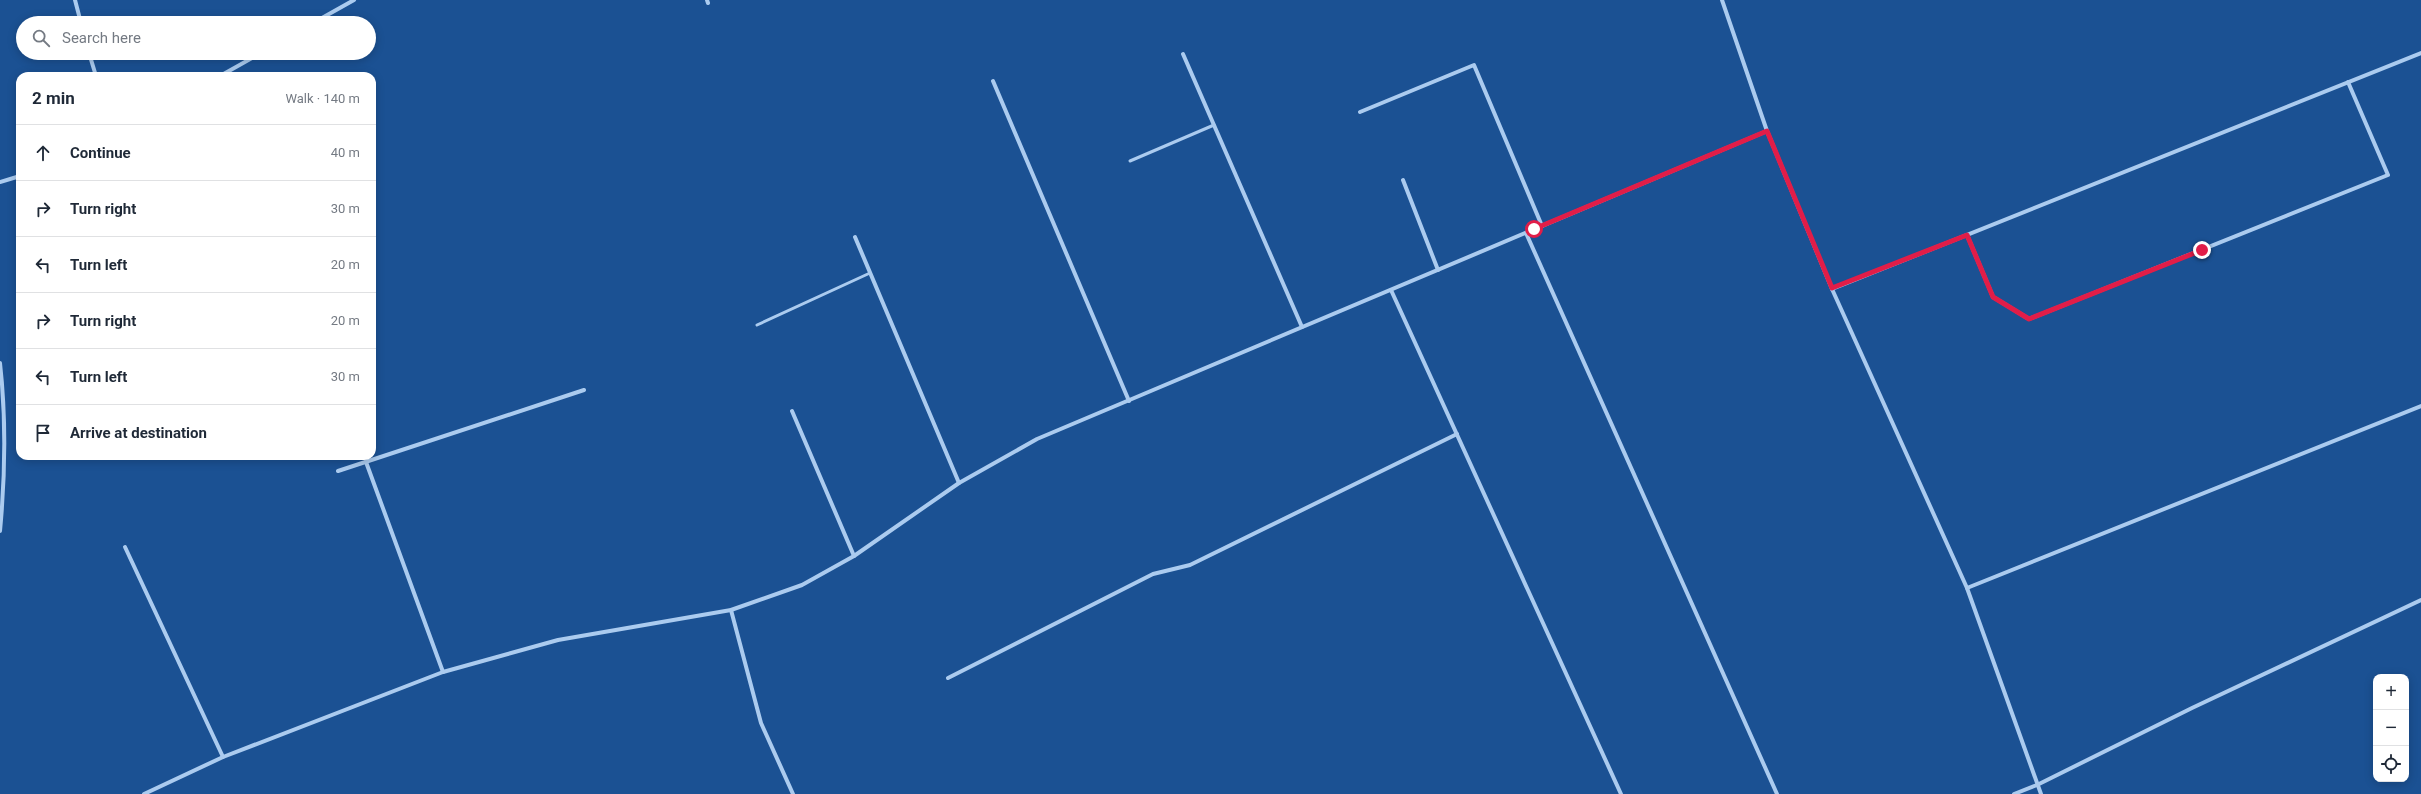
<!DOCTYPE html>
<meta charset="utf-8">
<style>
:root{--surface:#fff;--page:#f2f2f3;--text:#1f2937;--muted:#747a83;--line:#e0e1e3}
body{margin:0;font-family:Roboto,sans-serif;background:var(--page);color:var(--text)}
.controls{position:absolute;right:12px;bottom:12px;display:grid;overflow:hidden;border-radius:8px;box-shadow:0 2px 10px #0003}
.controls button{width:36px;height:36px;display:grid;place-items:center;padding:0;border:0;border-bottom:1px solid var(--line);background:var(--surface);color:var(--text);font:20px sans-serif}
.stop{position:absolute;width:12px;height:12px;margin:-9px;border:3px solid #e11d48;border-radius:50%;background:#fff}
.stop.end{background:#e11d48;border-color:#fff;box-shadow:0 1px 4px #0008}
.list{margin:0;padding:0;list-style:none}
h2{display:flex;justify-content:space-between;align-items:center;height:52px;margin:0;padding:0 16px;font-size:17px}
h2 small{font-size:13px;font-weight:400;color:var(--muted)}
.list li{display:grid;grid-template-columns:26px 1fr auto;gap:12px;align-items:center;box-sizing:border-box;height:56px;padding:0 16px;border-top:1px solid var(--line)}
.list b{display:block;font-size:15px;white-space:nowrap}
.list em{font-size:13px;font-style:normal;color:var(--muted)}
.icon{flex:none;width:22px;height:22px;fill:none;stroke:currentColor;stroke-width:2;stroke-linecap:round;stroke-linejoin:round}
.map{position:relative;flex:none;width:2421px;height:794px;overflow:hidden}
.search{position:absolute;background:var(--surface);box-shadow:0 2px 10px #0003;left:16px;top:16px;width:360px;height:44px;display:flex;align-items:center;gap:10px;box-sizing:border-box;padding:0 14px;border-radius:22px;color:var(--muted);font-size:15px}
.panel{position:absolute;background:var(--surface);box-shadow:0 2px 10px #0003;left:16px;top:72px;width:360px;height:388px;border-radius:12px}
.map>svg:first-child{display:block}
</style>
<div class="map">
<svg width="2421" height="794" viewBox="0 0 2421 794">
<rect width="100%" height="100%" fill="#1b5193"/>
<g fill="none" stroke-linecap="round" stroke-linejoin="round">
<g stroke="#abcbef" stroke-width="3">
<polyline points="1130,161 1214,125"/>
<polyline points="757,325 870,273"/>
</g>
<g stroke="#abcbef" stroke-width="4">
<polyline points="75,0 81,23"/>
<polyline points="707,0 708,3"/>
<polyline points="1722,0 1767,131 1832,289 1967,588 2041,794"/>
<polyline points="313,23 354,0"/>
<polyline points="89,53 96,76"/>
<polyline points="1183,54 1302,327"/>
<polyline points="220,76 261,53"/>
<polyline points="993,81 1129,401"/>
<polyline points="1360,112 1474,65 1542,226"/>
<polyline points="1403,180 1438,270"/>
<polyline points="0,182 20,176"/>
<polyline points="1526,233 1777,794"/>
<polyline points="1967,235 1993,297 2029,319 2388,175 2348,82"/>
<polyline points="855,237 959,483"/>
<polyline points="1832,289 2421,53"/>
<polyline points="1391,290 1621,794"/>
<path d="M0,363C6,417 5,478 0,531"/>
<polyline points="792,411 854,556"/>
<polyline points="366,462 443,672"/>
<polyline points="338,471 584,390"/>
<polyline points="125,547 223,757"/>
<polyline points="1967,588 2421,406"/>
<polyline points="731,610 761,723 793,794"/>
<polyline points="948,678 1153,574 1190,565 1457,434"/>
<polyline points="144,794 223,757 443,672 558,640 731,610 802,585 854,556 959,483 1037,439 1767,131"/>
<polyline points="2014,794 2037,785 2192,708 2421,600"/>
</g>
</g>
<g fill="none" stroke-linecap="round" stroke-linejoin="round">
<polyline stroke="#e11d48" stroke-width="5" points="1534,229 1767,131 1832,288 1967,235 1993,297 2029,319 2202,250"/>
</g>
</svg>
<div class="controls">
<button>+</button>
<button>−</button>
<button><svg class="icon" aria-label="locate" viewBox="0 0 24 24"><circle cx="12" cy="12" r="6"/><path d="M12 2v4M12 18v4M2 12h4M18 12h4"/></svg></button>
</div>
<div class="stop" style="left:1534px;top:229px"></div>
<div class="stop end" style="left:2202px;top:250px"></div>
<div class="search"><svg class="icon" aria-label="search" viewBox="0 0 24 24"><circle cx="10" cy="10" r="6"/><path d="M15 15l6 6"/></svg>Search here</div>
<section class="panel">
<h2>2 min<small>Walk · 140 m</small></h2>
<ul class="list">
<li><svg class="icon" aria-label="ahead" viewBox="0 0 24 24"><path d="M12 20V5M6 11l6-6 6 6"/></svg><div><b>Continue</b></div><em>40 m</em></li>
<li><svg class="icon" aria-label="right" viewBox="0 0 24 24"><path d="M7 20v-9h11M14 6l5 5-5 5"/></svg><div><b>Turn right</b></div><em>30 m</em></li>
<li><svg class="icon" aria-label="left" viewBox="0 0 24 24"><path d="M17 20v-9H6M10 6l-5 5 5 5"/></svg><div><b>Turn left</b></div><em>20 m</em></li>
<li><svg class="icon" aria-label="right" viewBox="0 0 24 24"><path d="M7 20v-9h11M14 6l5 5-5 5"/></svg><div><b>Turn right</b></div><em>20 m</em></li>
<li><svg class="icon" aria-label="left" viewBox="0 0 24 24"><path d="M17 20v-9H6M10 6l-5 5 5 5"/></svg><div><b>Turn left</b></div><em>30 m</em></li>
<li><svg class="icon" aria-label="arrive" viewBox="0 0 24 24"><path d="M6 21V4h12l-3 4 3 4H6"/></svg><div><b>Arrive at destination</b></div></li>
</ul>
</section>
</div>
